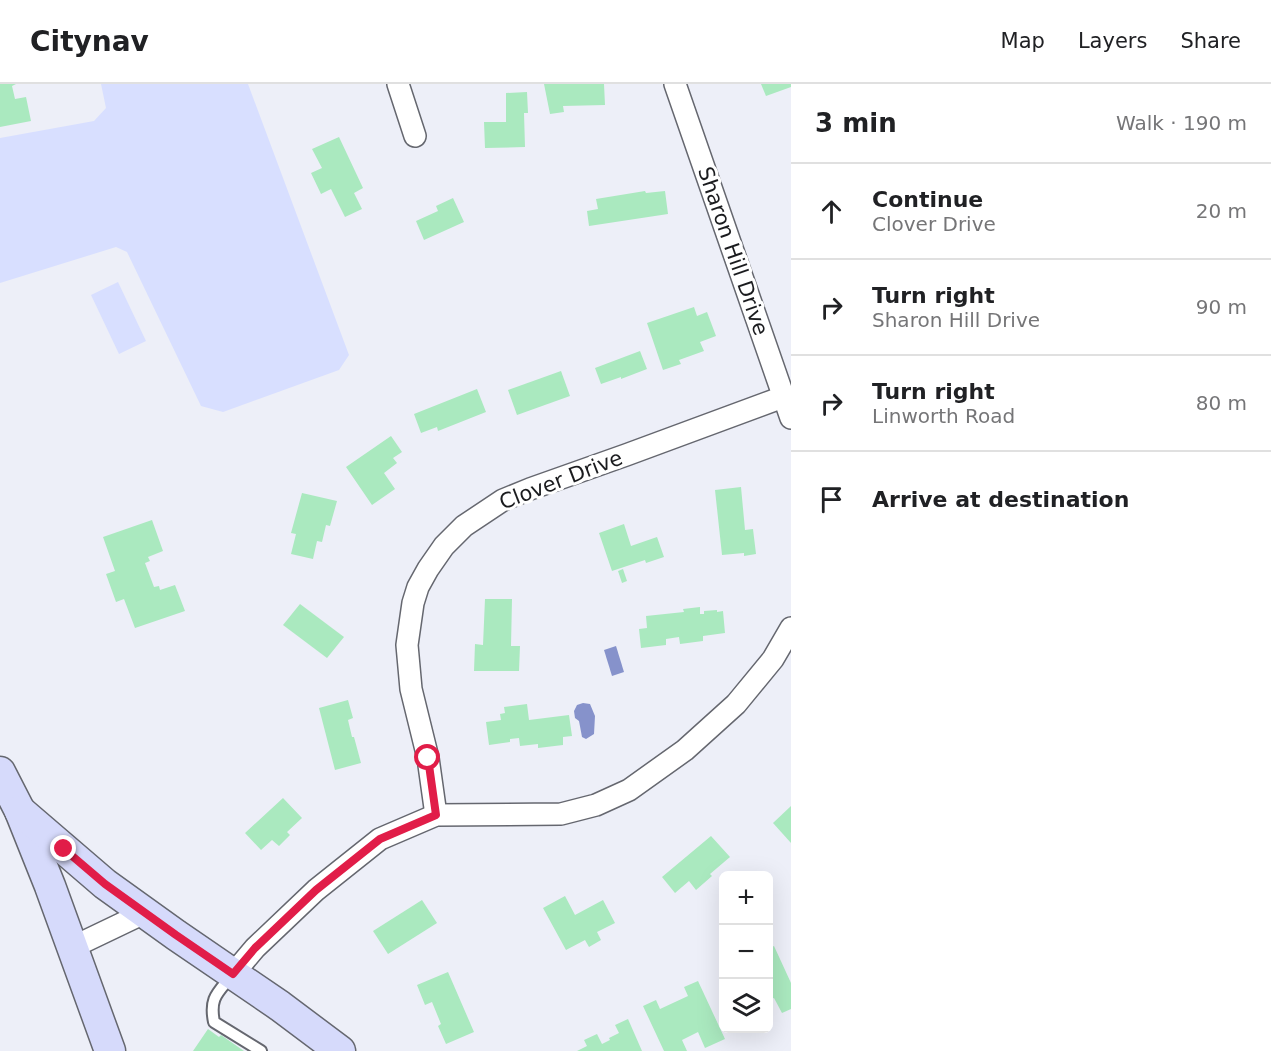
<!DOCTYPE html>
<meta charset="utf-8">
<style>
:root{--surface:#fff;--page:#f6f6f6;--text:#202124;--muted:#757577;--line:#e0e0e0}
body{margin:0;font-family:"DejaVu Sans",sans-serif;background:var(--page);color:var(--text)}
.controls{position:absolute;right:18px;bottom:18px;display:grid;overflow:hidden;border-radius:9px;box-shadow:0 6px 24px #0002}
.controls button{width:54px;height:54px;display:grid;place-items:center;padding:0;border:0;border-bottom:2px solid var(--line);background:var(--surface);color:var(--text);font:30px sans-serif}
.stop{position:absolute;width:18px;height:18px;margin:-14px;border:4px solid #e11d48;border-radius:50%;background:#fff}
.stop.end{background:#e11d48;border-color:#fff;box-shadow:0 2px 6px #0008}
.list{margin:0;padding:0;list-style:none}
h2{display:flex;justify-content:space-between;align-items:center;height:78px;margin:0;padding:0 24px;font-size:26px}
h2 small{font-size:20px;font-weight:400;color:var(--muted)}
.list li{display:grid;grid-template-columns:39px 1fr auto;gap:18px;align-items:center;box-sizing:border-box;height:96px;padding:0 24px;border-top:2px solid var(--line)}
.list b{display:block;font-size:22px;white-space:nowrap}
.list p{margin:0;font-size:20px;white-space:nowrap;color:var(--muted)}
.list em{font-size:20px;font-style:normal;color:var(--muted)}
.icon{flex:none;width:33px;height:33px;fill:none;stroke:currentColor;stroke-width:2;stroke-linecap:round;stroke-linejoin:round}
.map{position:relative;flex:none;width:791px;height:967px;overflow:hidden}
header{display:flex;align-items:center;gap:36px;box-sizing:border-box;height:84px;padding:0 30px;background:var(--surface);border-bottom:2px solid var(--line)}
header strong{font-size:28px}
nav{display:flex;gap:33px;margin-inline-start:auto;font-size:21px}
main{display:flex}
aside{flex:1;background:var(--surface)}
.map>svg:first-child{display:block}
</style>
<header>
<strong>Citynav</strong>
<nav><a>Map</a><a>Layers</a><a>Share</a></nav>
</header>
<main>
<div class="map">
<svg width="791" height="967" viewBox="0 0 791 967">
<rect width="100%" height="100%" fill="#edeff8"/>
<g fill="#d8dfff">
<polygon points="101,0 248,0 349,271 339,286 223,328 201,322 127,168 116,163 0,199 0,54 94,37 106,24"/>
<polygon points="118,198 146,257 119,270 91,211"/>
</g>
<g fill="#8692cb">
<polygon points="616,562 624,588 612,592 604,566"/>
<polygon points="583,619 590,620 595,632 594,650 586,655 582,653 579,637 575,634 574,627 577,621"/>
</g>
<g fill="#aae9bf">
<polygon points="0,0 16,0 12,2 15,15 26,13 31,37 0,43"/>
<polygon points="544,0 604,0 605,21 563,22 564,28 550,30"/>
<polygon points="761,0 791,0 791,3 766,12"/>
<polygon points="527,8 528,29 524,29 525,63 485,64 484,38 506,38 506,9"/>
<polygon points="339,53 363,104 354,109 362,125 345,133 331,105 321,110 311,89 322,84 312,65"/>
<polygon points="645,107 646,109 665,107 668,130 589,142 587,127 598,125 596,115"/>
<polygon points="453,114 464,138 424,156 416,137 438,127 436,122"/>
<polygon points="694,223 697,232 707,228 716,252 700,258 704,267 679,276 681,280 663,286 647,239"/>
<polygon points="640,267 647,285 621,295 621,293 601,300 595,284"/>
<polygon points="561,287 570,312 517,331 508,306"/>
<polygon points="477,305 486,328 438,347 437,343 421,349 414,330"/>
<polygon points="391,352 402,368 393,374 397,379 384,389 395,405 372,421 346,383"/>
<polygon points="741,403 745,446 753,445 756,470 744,472 744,469 722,471 715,406"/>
<polygon points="302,409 337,417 330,442 326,441 322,458 317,457 313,475 291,470 296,450 291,449"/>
<polygon points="152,436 163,467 148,473 150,477 145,479 154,503 159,502 160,506 175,501 185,527 135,544 124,515 116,518 106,490 115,487 103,453"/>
<polygon points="624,440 631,462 657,453 664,473 646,479 645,476 612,487 599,449"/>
<polygon points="623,485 627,497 622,499 618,487"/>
<polygon points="485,515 512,515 511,562 520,562 519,587 474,587 475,560 483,561"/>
<polygon points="300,520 344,553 327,574 283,541"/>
<polygon points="700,523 700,530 704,530 704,527 717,526 717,528 723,527 725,549 703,552 703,557 680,560 679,553 666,555 666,561 641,564 639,545 647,544 646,532 684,528 683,525"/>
<polygon points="348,616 353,634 348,636 352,653 354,653 361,679 335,686 319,624"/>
<polygon points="527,620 529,636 569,631 572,652 563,653 563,661 538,664 538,660 520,662 519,654 510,655 510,658 489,661 486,638 501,636 500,630 505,629 504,623"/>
<polygon points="283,714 302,734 287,748 290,751 279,762 272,756 261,766 245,749"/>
<polygon points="791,722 791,759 773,739"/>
<polygon points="711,752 730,773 710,790 712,792 696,806 689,797 675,809 662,793"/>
<polygon points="565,812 575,831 603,816 615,839 597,848 601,856 589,863 585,856 566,866 543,824"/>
<polygon points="422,816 437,839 388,870 373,847"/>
<polygon points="774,862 791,899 791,925 782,929 774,914 768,916 768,865"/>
<polygon points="448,888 474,948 446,960 438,942 441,940 432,918 425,921 417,901"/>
<polygon points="698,897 725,955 705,964 698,948 682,956 687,967 664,967 643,922 656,916 660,925 688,912 684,903"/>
<polygon points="628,935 642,967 577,967 587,962 584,956 597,950 602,960 610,956 609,954 619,949 615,941"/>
<polygon points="208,945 219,953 221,951 244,967 193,967"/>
</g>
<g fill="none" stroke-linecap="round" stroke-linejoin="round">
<defs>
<path id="service" d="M233,890C218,909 209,913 214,938L261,967"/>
<g id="minor">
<polyline points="398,0 415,52"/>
<polyline points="675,0 791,334"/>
<polyline points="436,731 428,674 411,605 407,561 413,519 418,503 428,485 444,462 464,442 503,416 530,405 626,371 783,313"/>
<polyline points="73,863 144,829"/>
<polyline points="233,890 255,864 316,806 380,755 436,731 561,730 596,721 629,706 685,666 736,620 773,575 791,544"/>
</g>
<g id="secondary">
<polyline points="0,688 20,727 50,802 110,967"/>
<polyline points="20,727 105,800 176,851 280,922 340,967"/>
</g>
</defs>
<use href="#service" stroke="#65676f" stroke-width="14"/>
<use href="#minor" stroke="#65676f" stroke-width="24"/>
<use href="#secondary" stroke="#65676f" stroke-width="33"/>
<use href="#service" stroke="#fff" stroke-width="10"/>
<use href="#minor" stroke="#fff" stroke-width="21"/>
<use href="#secondary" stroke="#d6dafb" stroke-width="30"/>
</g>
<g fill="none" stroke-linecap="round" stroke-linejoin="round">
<polyline stroke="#e11d48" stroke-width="8" points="64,765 105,800 176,851 233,890 255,864 316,806 380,755 436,731 428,674"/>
</g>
<g text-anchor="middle" stroke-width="6" stroke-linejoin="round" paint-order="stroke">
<g font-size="21" fill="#1a1b1e" stroke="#fff">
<text transform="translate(733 167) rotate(71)" y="7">Sharon Hill Drive</text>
<text transform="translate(561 396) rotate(-21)" y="7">Clover Drive</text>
</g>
</g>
</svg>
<div class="controls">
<button>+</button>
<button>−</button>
<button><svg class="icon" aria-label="layers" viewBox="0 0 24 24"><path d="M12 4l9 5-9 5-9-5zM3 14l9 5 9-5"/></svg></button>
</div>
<div class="stop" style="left:428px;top:674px"></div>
<div class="stop end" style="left:64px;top:765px"></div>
</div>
<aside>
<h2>3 min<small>Walk · 190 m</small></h2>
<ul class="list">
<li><svg class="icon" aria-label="ahead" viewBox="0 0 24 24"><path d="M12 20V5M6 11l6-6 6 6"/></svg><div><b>Continue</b><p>Clover Drive</p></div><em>20 m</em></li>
<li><svg class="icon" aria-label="right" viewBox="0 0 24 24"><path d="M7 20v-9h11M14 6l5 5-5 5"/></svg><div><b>Turn right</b><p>Sharon Hill Drive</p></div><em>90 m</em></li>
<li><svg class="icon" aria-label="right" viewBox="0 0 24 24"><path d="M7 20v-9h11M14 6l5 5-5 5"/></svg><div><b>Turn right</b><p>Linworth Road</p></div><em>80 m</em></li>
<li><svg class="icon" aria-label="arrive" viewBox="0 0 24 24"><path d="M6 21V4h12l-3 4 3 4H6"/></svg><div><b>Arrive at destination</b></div></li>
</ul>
</aside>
</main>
